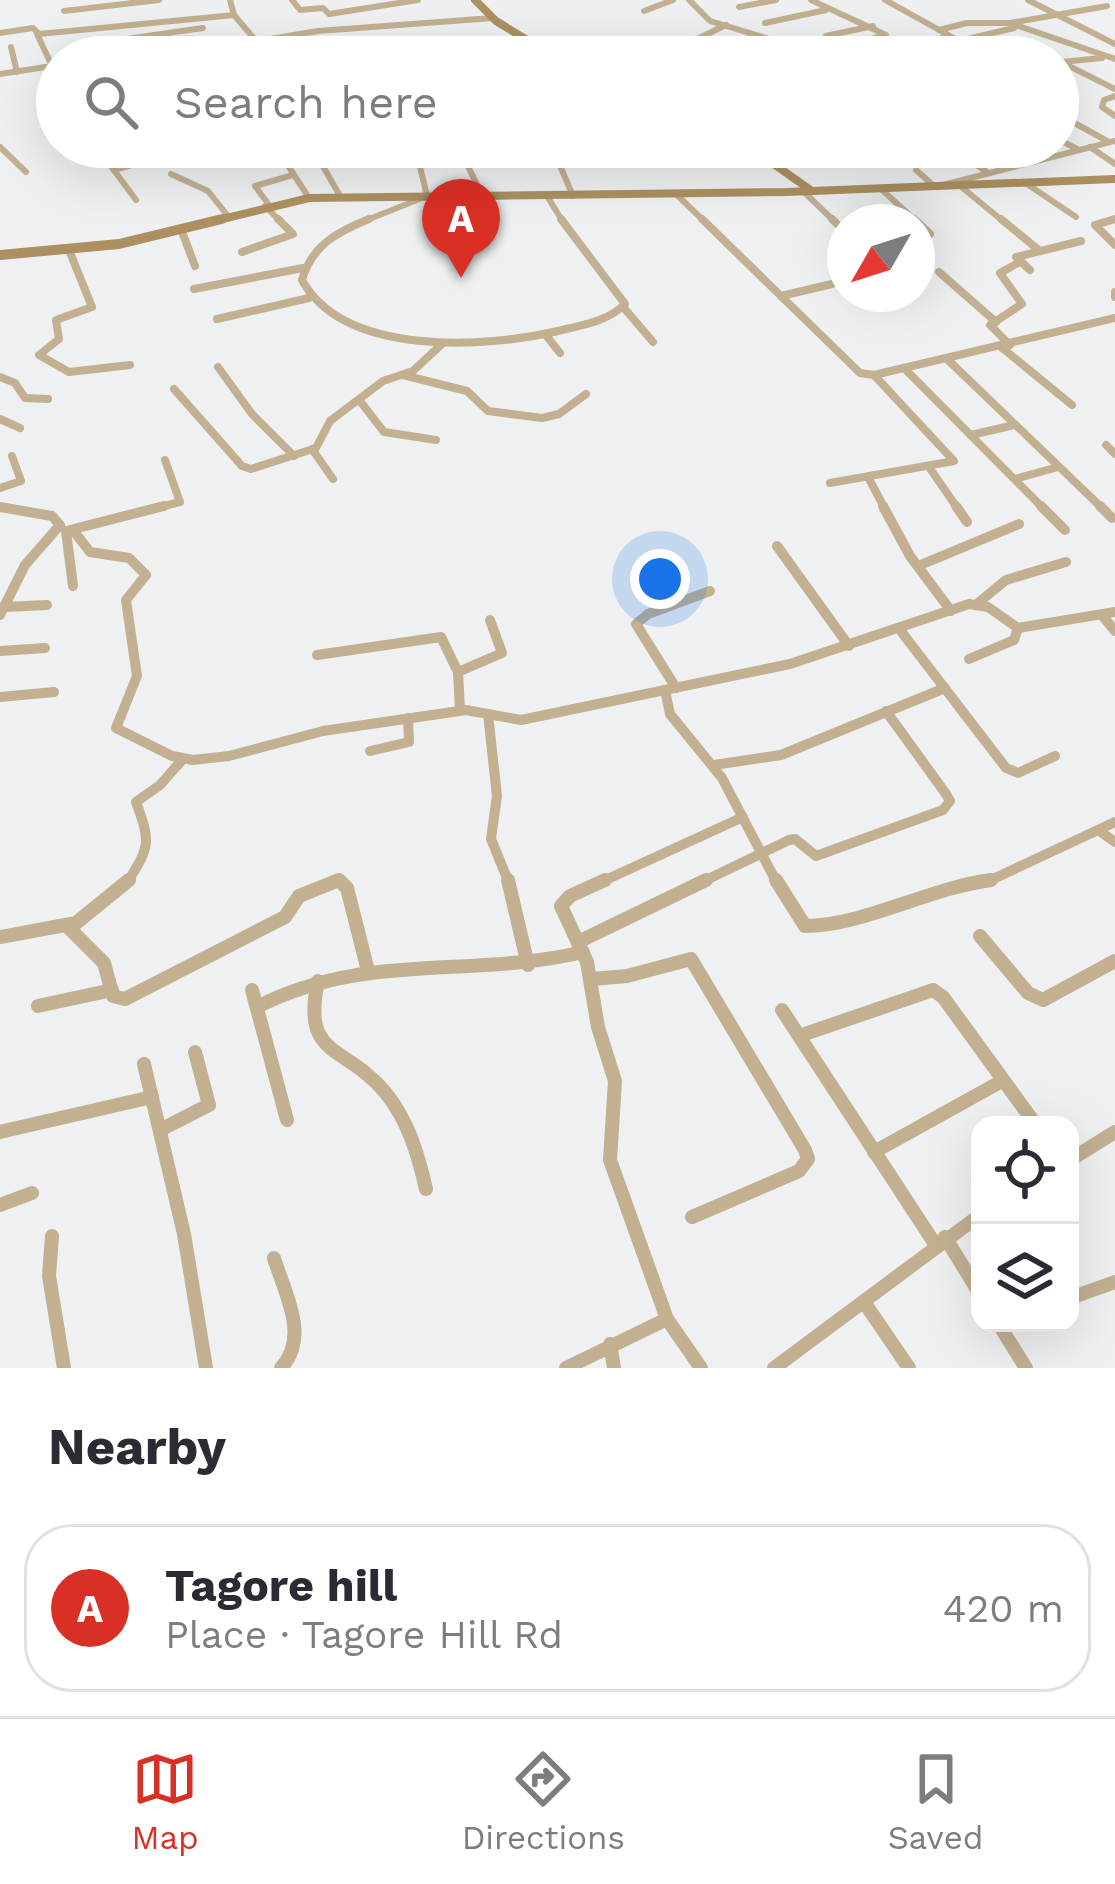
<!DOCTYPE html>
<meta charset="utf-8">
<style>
:root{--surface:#fff;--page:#f2f2f3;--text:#2b2b33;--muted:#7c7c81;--line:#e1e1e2;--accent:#d93025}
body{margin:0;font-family:"Work Sans",sans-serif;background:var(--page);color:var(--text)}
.controls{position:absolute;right:36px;bottom:36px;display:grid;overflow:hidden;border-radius:24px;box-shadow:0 12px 48px #0002}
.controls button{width:108px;height:108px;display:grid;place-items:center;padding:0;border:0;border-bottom:3px solid var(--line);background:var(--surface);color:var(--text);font:60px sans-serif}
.compass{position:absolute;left:827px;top:204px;width:108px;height:108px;border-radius:50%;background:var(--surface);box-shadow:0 12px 48px #0002;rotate:231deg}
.you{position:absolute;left:660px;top:579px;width:42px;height:42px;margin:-30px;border:9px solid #fff;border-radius:50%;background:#1a73e8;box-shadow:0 0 0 18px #1a73e833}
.badge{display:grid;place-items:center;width:78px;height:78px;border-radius:50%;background:var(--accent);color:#fff;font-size:39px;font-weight:700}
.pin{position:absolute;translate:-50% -99px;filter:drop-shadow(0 3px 6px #0008)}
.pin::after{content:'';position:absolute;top:63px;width:42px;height:36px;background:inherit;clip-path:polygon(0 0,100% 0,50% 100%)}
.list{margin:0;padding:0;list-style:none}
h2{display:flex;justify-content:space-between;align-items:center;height:156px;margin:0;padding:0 48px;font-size:51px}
h2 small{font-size:39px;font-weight:400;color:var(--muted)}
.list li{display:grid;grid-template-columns:78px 1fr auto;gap:36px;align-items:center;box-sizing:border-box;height:168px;margin:0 24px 24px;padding:0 24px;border:3px solid var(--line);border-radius:48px}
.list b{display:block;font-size:45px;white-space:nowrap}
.list p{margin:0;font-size:39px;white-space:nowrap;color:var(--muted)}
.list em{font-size:39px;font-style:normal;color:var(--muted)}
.icon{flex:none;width:66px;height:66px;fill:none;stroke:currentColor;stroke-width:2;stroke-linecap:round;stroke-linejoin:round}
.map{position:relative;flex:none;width:1115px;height:1368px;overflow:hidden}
.search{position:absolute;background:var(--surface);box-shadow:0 12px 48px #0002;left:36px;right:36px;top:36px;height:132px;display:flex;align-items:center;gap:30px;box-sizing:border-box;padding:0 42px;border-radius:66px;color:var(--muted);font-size:45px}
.sheet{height:348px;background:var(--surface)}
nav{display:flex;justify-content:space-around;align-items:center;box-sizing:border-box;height:168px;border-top:3px solid var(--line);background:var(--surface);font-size:33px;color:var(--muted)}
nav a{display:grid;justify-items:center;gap:6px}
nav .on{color:var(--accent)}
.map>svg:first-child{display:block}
</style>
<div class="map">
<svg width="1115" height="1368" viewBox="0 0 1115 1368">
<rect width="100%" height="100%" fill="#eef0f1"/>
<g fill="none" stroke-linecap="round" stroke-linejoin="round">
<g stroke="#c2b091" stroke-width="6">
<polyline points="230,0 234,15 257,42"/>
<polyline points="292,0 300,10 323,8 329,14 418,0"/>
<polyline points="689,0 710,21 822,55"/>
<polyline points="811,0 886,35 816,53"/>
<polyline points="885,0 988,57"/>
<polyline points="1028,0 1115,44"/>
<polyline points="1107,6 1010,23 1115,59"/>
<polyline points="739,7 776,0"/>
<polyline points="64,11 159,0"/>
<polyline points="644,11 673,0"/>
<polyline points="765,23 826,10"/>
<polyline points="939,30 967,23 1010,23"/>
<polyline points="0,33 33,28 39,34 234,15"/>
<polyline points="826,36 873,26"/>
<polyline points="258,41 318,31 493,18"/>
<polyline points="959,41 1014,28"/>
<polyline points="85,45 203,28"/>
<polyline points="11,47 17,72"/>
<polyline points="911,52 948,35"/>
<path d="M80,57C138,48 200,21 253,57"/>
<polyline points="218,57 250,53"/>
<polyline points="291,57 319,48 398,44"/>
<polyline points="477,57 527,40"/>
<polyline points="564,57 595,50"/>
<polyline points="673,57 668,53 726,25"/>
<polyline points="954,57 977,51"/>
<polyline points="1061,62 1115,89"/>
<polyline points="1061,62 1102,58"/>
<polyline points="0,74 52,66 37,34"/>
<polyline points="1115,96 1104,100 1102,107 1115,116"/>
<polyline points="1058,114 1109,142"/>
<polyline points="1058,139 1079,150"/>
<polyline points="0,147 26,172"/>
<polyline points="117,147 102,154 136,200"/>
<polyline points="276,147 309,198"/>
<polyline points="312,147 340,196"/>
<polyline points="458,147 483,196"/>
<polyline points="552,147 573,196"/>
<polyline points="893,147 905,154 926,147"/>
<polyline points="1090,147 1115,164"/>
<polyline points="485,152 515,147"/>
<polyline points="961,155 987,172"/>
<polyline points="559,158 597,152"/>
<polyline points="763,159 826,147"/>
<polyline points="114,170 196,147"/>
<polyline points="916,170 934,186"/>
<polyline points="171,174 208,191 228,216"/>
<polyline points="1024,182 1076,217"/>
<polyline points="943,185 1115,141"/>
<polyline points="959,185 1004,222"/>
<polyline points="880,188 917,222"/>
<polyline points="803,191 835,222"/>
<polyline points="677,195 705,222"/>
<polyline points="547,196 563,222"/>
<polyline points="269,205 255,186 293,175"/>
<polyline points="265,206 281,222"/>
<polyline points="362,222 427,196 420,167"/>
<polyline points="1105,222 1115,219"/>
</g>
<g stroke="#c2b091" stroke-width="8">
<path d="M369,219C337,232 312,245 302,280C344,357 486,348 558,331C582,325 607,322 625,304L561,219"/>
<polyline points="702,219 860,373 874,375 946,358 1103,509"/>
<polyline points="832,219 837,224"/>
<polyline points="914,219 930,234"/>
<polyline points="1001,219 1040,251"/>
<polyline points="1115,219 1095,225 1115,245"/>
<polyline points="181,229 195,266"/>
<polyline points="69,250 92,307 56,320 59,339 39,355 69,372 130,365"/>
<polyline points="242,252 293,234 278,219"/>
<polyline points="1030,270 1016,257 1081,241"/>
<polyline points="939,272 996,322"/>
<polyline points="194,289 303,268"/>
<polyline points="1115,292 1115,297"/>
<polyline points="781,296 832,284"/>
<polyline points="624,308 653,342"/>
<polyline points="217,319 309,298"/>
<polyline points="545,334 560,353"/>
<polyline points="1010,345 990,325 1022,304 1000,273 1018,263"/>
<polyline points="1001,347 1072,405"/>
<polyline points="946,358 1115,318"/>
<polyline points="218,367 252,414 294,456"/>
<polyline points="904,368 1044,509"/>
<polyline points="403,375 467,391 488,411 542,418 559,414 586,394"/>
<polyline points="0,377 15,383 25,398 48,399"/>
<polyline points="174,389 242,466 251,469 316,448 330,421 383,381 413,371 443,343"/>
<polyline points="360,401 384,432 436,440"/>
<polyline points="0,419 20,428"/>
<polyline points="971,435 1014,425"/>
<polyline points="1106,445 1115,454"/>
<polyline points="312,449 333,479"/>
<polyline points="929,467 958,509"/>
<polyline points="868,477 885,509"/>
<polyline points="1015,479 1058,467"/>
<polyline points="830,483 954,461 874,375"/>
<polyline points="0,488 21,481 12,456"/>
<polyline points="0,507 12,509"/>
<polyline points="152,509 180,502 165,460"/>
</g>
<g stroke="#c2b091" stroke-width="10">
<polyline points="883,506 910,556 951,611"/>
<polyline points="956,506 967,522"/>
<polyline points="1041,506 1065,530"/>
<polyline points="1100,506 1112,518"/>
<polyline points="0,507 52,516 60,525 25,565 0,615"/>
<polyline points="70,530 164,506"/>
<polyline points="73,530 90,552 129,558 146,575 126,600 137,676 116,728 172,756 193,760 229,756 323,731 466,710 521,720 790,664 969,604 988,607 1018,628 1115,612"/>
<polyline points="66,531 73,586"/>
<polyline points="777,546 849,646"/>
<polyline points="918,566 1019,524"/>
<polyline points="978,603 1006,580 1066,562"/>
<polyline points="4,607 47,605"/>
<polyline points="1102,615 1115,631"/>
<polyline points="900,630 1006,768 1018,773 1055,756"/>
<polyline points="0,651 45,648"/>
<polyline points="317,655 441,637 458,672"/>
<polyline points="969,659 1014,640 1018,628"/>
<polyline points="676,688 636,624 648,614 710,591"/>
<polyline points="665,690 670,714 722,778 777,883"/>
<polyline points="0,697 54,692"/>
<polyline points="460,710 458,672 502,653 490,620"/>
<polyline points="488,714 497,796 491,839 509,883"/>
<polyline points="370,751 409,742 408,718"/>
<polyline points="714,765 781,755 945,688"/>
<polyline points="1098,830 1115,842"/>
<path d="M127,883C150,846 151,843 136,802L160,785L183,759"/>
<polyline points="332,883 342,883"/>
<polyline points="599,883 743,817"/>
<polyline points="700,883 789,840 795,839 816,856 943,810 950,801 946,794 886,711"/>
<polyline points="967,883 991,880 1115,822"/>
</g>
<g stroke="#c2b091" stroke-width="14">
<polyline points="508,880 528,965"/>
<polyline points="605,880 570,896 561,906 587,962 598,1027 615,1081 610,1160 667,1319 701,1368"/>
<path d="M776,880L805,926C863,926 929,888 991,880"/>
<polyline points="67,926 104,963 113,996 125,999 285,917 299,896 339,880 347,888 367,967"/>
<polyline points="980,936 1028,993 1043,1000 1115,961"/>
<polyline points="0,937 76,923 129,880"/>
<polyline points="578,942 706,880"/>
<polyline points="592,979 627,976 691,959 805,1150 808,1159 799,1171 692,1217"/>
<path d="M318,981C301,1059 345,1044 385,1092C408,1120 418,1154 426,1189"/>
<polyline points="252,990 287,1120"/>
<polyline points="38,1006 112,990"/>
<path d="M257,1007C366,951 469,979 583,952"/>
<polyline points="782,1010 799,1036"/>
<polyline points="144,1064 184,1234 206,1368"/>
<polyline points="160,1130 209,1105 195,1052"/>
<polyline points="0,1132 152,1097"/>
<polyline points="874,1152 1002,1081"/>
<polyline points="1070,1160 1115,1132"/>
<polyline points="0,1205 32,1193"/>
<polyline points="52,1236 49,1276 64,1368"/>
<polyline points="945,1237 980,1294"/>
<polyline points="935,1244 799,1036 933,990 943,997 1036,1125"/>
<path d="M274,1258C285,1294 310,1337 281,1368"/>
<polyline points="1070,1298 1115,1282"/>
<polyline points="864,1302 909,1368"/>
<polyline points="998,1323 1026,1368"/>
<polyline points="610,1344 614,1368"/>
<polyline points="566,1368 667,1319"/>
<polyline points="774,1368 980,1215"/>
</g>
<g stroke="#ac9061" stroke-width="8">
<polyline points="475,0 496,21 555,57"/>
<polyline points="653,147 672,157 719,164 768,160 812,191"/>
<polyline points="210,222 309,198 787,192 1115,179"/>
</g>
<polyline stroke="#ac9061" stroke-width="10" points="0,255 119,244 222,219"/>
</g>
</svg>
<div class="controls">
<button><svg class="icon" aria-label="locate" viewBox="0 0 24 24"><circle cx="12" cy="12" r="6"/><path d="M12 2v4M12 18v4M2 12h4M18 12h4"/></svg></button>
<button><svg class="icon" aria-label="layers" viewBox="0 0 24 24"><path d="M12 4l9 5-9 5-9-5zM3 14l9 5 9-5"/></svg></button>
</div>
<svg class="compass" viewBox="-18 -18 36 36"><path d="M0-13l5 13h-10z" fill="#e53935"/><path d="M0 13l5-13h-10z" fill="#7c7c81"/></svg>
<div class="you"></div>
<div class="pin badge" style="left:461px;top:278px">A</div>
<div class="search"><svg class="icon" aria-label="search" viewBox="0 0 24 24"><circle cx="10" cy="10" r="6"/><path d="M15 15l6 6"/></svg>Search here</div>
</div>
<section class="sheet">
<h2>Nearby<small></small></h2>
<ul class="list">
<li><span class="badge">A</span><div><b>Tagore hill</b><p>Place · Tagore Hill Rd</p></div><em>420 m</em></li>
</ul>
</section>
<nav>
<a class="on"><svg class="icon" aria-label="map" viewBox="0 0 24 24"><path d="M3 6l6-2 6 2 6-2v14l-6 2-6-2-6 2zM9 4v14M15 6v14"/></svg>Map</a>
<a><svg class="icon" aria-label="directions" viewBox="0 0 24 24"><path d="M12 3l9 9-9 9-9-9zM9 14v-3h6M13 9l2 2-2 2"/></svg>Directions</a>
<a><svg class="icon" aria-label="saved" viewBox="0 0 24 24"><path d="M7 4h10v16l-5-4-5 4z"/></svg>Saved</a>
</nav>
